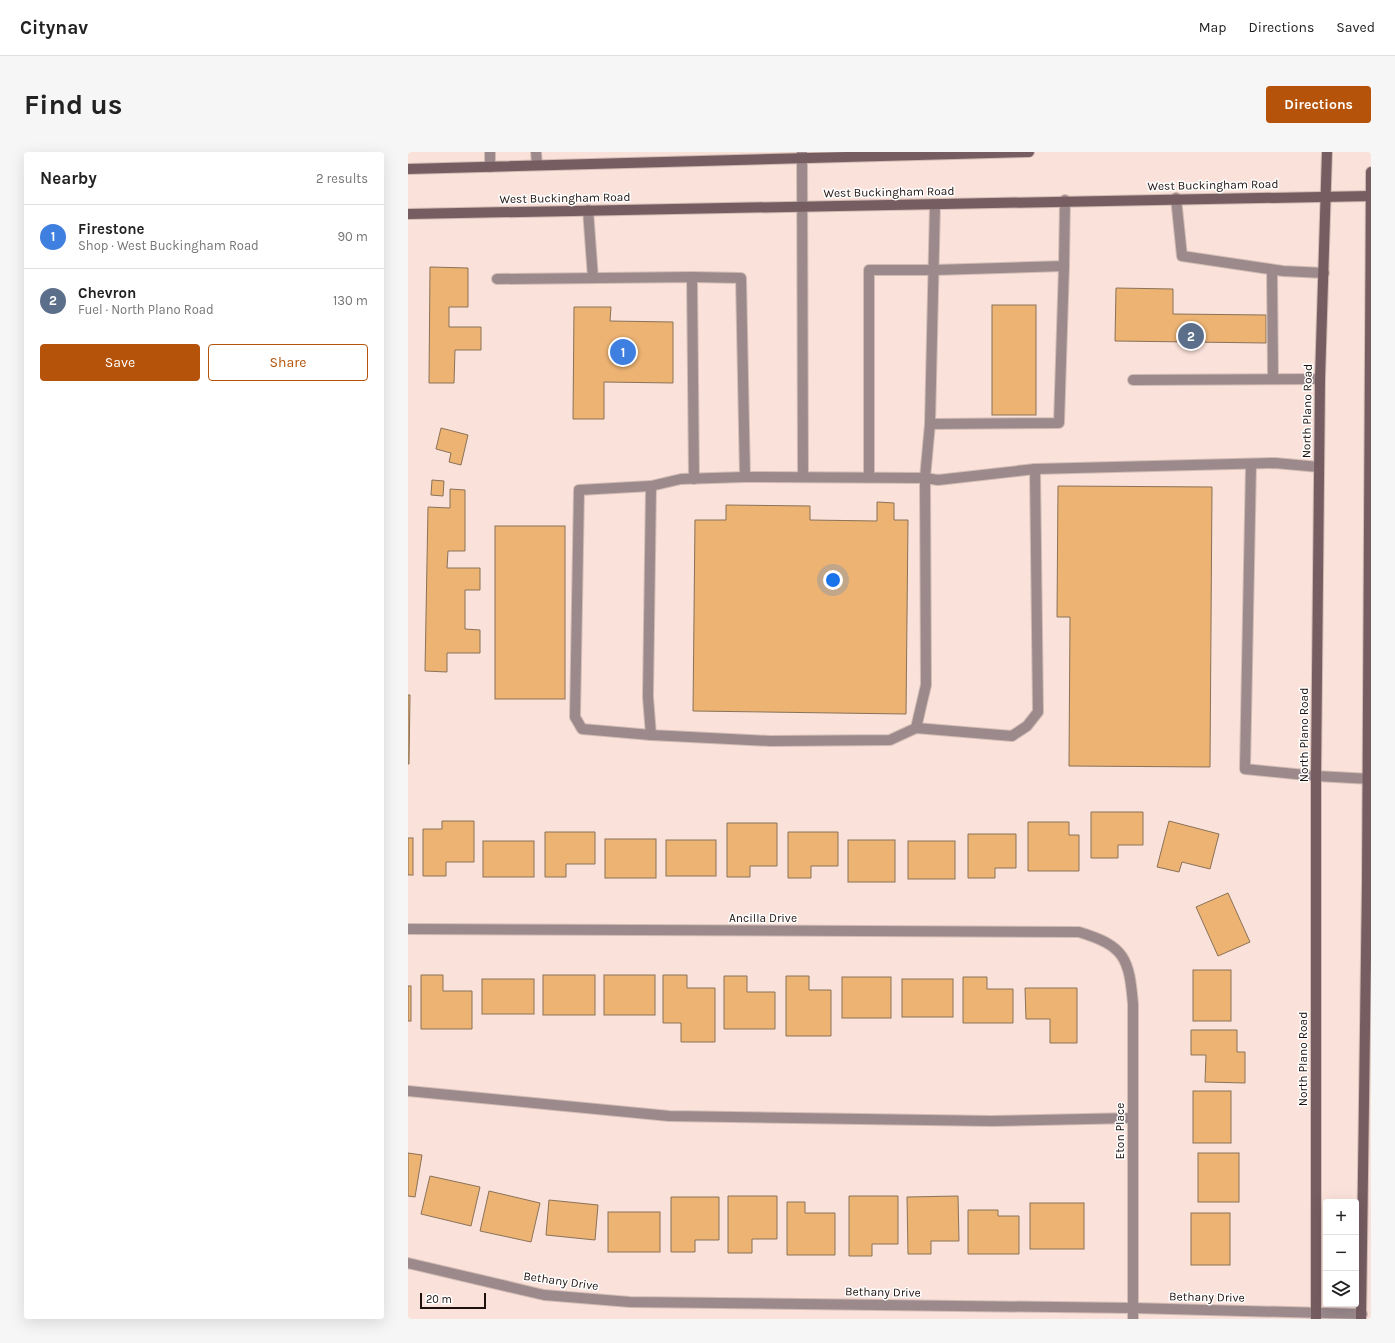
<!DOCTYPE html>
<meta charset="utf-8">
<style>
:root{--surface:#fff;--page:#f6f6f6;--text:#222;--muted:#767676;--line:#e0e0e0;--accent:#b45309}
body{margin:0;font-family:Karla,sans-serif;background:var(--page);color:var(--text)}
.controls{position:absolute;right:12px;bottom:12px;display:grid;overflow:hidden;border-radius:4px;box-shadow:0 4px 16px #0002}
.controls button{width:36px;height:36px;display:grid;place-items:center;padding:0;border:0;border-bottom:1px solid var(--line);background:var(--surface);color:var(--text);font:20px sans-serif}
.scale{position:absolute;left:12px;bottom:10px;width:66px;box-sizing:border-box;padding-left:4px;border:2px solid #1e110d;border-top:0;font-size:11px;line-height:14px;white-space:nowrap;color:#1e110d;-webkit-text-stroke:3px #fff;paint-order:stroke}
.you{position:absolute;left:425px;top:428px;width:14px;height:14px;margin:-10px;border:3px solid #fff;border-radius:50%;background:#1a73e8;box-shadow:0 0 0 6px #1a73e833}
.badge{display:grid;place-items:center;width:26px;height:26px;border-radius:50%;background:var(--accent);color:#fff;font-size:13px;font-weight:700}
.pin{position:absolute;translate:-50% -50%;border:2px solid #fff;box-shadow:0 1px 4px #0006}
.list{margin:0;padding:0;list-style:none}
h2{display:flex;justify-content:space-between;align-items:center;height:52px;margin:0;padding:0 16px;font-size:17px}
h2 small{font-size:13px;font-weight:400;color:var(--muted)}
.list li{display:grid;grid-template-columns:26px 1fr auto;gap:12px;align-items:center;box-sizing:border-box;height:64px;padding:0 16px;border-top:1px solid var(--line)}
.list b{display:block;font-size:15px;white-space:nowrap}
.list p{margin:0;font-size:13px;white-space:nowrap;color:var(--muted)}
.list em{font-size:13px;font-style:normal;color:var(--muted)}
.actions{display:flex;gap:8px;padding:12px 16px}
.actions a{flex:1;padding:9px 0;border:1px solid var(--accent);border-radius:4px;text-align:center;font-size:14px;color:var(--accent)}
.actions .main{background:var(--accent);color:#fff}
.icon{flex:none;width:22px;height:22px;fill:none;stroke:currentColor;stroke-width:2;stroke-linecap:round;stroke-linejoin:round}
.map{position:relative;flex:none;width:963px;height:1167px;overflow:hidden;border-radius:4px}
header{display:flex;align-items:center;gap:24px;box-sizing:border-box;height:56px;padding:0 20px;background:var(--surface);border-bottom:1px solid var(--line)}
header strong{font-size:19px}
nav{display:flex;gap:22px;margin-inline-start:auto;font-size:14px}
.intro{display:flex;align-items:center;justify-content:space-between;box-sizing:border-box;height:96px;padding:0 24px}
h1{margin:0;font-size:28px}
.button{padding:10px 18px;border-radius:4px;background:var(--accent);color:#fff;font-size:14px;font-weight:700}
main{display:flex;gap:24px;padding:0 24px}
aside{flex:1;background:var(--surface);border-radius:4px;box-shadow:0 4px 16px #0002}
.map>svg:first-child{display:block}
</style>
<header>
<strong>Citynav</strong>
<nav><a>Map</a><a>Directions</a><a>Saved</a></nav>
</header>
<div class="intro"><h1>Find us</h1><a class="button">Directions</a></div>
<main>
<aside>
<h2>Nearby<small>2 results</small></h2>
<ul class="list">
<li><span class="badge" style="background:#3f7fe0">1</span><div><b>Firestone</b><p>Shop · West Buckingham Road</p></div><em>90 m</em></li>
<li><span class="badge" style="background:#5c6f8a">2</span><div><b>Chevron</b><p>Fuel · North Plano Road</p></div><em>130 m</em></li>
</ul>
<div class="actions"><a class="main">Save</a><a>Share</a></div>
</aside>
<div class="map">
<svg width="963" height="1167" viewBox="0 0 963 1167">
<rect width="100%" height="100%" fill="#fae1d9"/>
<g fill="#ecb373" stroke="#8a7258">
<polygon points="22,115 60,116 60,155 41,155 41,175 73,175 73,198 47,198 46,231 21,231"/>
<polygon points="708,136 765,137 765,162 858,163 858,191 707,189"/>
<rect x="584" y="153" width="44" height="110"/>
<polygon points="166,155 203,155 202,169 265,170 265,231 196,230 196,267 165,267"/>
<polygon points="33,276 60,283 53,313 41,310 43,301 28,297"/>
<polygon points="24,328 36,329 35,344 23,343"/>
<polygon points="650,334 804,335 802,615 661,614 662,465 649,465"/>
<polygon points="42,337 57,338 57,399 40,399 39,416 72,416 72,438 57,438 57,477 72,478 72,501 39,501 39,520 17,519 20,355 42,356"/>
<polygon points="469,350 486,351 486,368 500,368 498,562 285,559 287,368 318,368 318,353 402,354 402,368 469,369"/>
<rect x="87" y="374" width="70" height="173"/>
<polygon points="0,543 2,543 1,612 0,612"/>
<polygon points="683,660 735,660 735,693 710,693 710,706 683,706"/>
<polygon points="34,669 66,669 66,710 38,710 38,724 15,724 15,677 34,677"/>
<polygon points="761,669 811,682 802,717 774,710 771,720 749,715"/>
<polygon points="620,670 661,670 661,683 671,683 671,719 620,719"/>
<polygon points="319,671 369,671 369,714 342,714 342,725 319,725"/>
<polygon points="137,680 187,680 187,712 158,712 158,725 137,725"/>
<polygon points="380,680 430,680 430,714 403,714 403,726 380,726"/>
<polygon points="560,682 608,682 608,716 587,716 587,726 560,726"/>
<rect x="0" y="686" width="5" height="37"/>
<rect x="197" y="687" width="51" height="39"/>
<rect x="258" y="688" width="50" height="36"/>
<rect x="440" y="688" width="47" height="42"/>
<rect x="75" y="689" width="51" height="36"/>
<rect x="500" y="689" width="47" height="38"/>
<polygon points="820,741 842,790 810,804 788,755"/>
<rect x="785" y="818" width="38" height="51"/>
<polygon points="13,823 35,823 35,839 64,839 64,877 13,877"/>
<rect x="135" y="823" width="52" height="40"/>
<rect x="196" y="823" width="51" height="40"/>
<polygon points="255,823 279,823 279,836 307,836 307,890 273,890 273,871 255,871"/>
<polygon points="316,824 339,824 339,840 367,840 367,877 316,877"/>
<polygon points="378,824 401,824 401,838 423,838 423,884 378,884"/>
<rect x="434" y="825" width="49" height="41"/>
<polygon points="555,825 579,825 579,837 605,837 605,871 555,871"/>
<rect x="74" y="827" width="52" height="35"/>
<rect x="494" y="827" width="51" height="38"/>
<rect x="0" y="834" width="3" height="35"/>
<polygon points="617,836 669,836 669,891 642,891 642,867 618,867"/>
<polygon points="783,878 829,878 829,900 837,900 837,931 797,930 798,903 783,903"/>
<rect x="785" y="939" width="38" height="52"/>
<polygon points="0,1001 14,1003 7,1045 0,1044"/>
<rect x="790" y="1001" width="41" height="49"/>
<polygon points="22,1024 72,1035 63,1074 13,1062"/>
<polygon points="81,1039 132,1051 123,1090 72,1079"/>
<polygon points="320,1044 369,1044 369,1087 344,1087 344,1101 320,1101"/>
<polygon points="441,1044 490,1044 490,1092 464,1092 464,1104 441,1104"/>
<polygon points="550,1044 551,1089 523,1089 523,1102 500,1102 499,1045"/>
<polygon points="263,1045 311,1045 311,1088 287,1088 287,1100 263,1100"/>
<polygon points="141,1048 190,1053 187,1088 138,1083"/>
<polygon points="379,1050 397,1050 397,1061 427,1061 427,1103 379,1103"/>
<rect x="622" y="1051" width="54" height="46"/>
<polygon points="560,1058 590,1058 590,1064 611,1064 611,1102 560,1102"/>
<rect x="200" y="1060" width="52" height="40"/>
<rect x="783" y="1061" width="39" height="52"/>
</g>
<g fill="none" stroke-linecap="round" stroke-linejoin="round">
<defs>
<g id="lane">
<polyline points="128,0 129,12"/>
<polyline points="394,0 395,324"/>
<polyline points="82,15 82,0"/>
<polyline points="768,46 774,104 875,119 916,121"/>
<polyline points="527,53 522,272 517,326 518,533 508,576 482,588 362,589 243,583 240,545 243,334 273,327 337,325 517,326 530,328 627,317 867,311 911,315"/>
<polyline points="180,58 185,126"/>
<polyline points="864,118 865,227"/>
<polyline points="284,125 333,126 337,325"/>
<polyline points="89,127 284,125 286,327"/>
<polyline points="725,228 912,227"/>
<polyline points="522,272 651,271 656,114"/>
<polyline points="843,312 837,617 908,624 963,627"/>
<polyline points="461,325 461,118 526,118 656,114 657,48"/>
<polyline points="243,334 171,338 167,565 174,577 243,583"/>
<polyline points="508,576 604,584 619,574 630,560 627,317"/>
<polyline points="0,939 261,964 584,969 725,966"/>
</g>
<g id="street">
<path d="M0,777L671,780C717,794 721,806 725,852V1167"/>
<polyline points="0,1111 136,1143 222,1150 725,1156 954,1162"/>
</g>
<g id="secondary">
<polyline points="0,17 621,0"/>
<polyline points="0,62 963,44"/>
<polyline points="908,1167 908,624 912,227 919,0"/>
<polyline points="953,1167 959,732 963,20"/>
</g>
</defs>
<use href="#lane" stroke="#d2bcb4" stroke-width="12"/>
<use href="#street" stroke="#d2bcb4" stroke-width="12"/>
<use href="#secondary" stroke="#d2bcb4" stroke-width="12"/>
<use href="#lane" stroke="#9b898c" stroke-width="10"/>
<use href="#street" stroke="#9b898c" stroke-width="10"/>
<use href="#secondary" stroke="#765d61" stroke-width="10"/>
</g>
<g text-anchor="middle" stroke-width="3" stroke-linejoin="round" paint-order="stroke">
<g font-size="12" fill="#1e110d" stroke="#fff">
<text transform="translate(805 33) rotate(-1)" y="4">West Buckingham Road</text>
<text transform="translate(481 40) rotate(-1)" y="4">West Buckingham Road</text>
<text transform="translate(157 46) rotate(-1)" y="4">West Buckingham Road</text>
<text transform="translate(899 259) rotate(-89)" y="4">North Plano Road</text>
<text transform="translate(896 583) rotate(-90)" y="4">North Plano Road</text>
<text x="355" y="770">Ancilla Drive</text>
<text transform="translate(895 907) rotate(-90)" y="4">North Plano Road</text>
<text transform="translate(712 979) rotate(-90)" y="4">Eton Place</text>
<text transform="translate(153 1129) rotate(8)" y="4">Bethany Drive</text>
<text transform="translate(475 1140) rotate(1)" y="4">Bethany Drive</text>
<text transform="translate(799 1145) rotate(1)" y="4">Bethany Drive</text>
</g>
</g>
</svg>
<div class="controls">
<button>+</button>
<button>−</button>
<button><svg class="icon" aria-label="layers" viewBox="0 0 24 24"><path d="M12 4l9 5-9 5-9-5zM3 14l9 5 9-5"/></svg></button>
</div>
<div class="scale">20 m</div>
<div class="you"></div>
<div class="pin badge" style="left:215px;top:200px;background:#3f7fe0">1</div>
<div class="pin badge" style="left:783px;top:184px;background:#5c6f8a">2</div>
</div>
</main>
